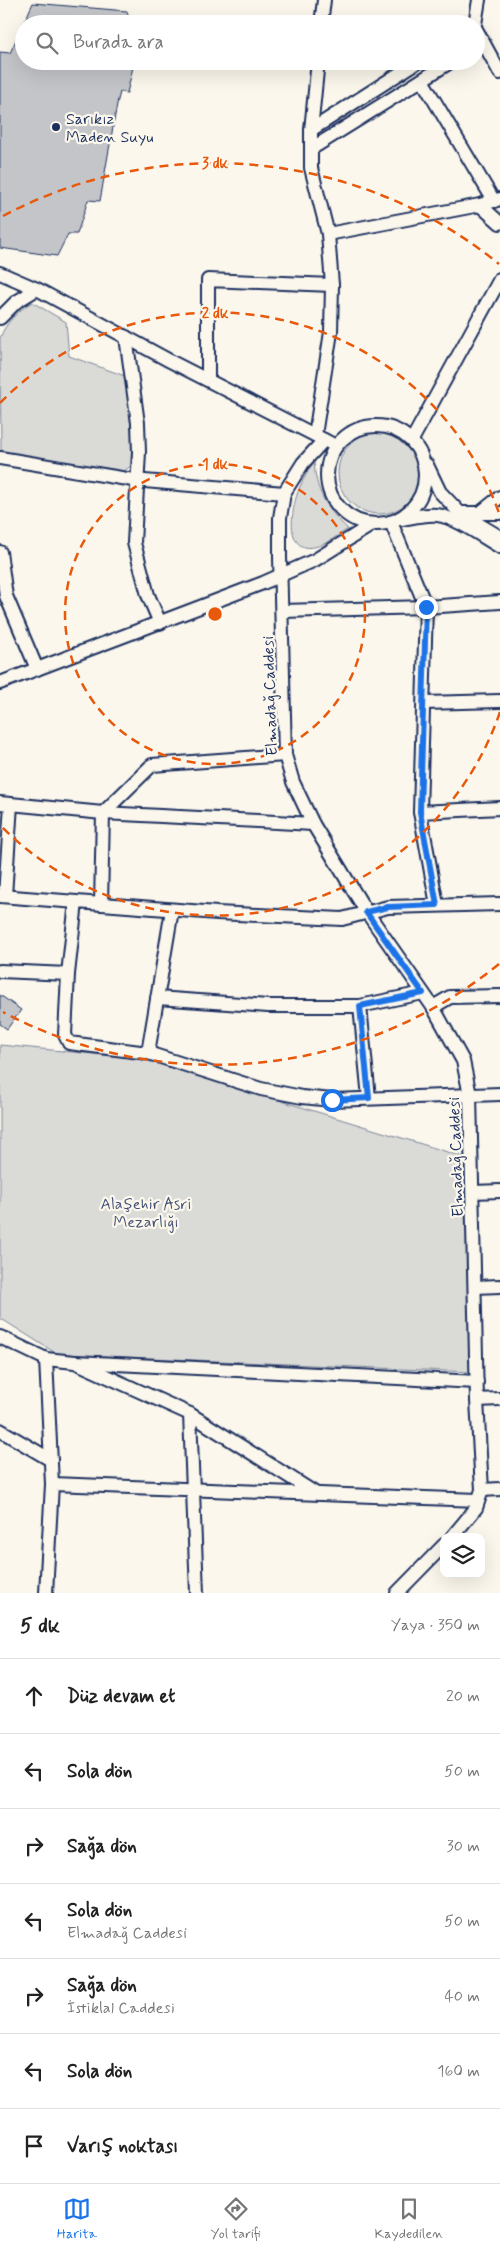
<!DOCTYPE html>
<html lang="tr">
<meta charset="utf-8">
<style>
:root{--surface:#fff;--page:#f6f6f6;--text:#222;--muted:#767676;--line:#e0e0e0;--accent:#1a73e8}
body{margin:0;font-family:Mynerve,sans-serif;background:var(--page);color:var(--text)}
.controls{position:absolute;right:15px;bottom:15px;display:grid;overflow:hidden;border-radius:10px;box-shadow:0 5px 20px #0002}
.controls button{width:45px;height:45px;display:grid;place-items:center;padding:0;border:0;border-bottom:1px solid var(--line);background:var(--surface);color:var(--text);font:25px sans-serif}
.stop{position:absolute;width:15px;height:15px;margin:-11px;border:4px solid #1a73e8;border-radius:50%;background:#fff}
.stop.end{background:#1a73e8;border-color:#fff;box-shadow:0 1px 5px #0008}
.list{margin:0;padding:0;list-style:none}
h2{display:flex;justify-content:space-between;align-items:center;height:65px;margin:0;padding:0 20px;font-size:21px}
h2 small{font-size:16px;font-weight:400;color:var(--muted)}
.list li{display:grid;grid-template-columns:32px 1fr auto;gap:15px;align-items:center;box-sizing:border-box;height:75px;padding:0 20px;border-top:1px solid var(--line)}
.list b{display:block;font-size:19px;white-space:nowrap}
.list p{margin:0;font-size:16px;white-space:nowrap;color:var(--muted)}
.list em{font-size:16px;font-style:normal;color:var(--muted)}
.icon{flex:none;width:28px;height:28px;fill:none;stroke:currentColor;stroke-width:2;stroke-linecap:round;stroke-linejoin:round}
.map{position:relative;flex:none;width:500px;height:1593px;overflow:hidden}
.search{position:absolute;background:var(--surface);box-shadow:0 5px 20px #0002;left:15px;right:15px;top:15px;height:55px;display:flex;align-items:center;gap:12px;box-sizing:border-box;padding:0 18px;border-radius:28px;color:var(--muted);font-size:19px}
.sheet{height:590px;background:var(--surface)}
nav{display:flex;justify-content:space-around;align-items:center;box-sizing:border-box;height:70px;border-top:1px solid var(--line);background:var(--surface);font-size:14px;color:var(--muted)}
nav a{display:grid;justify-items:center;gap:2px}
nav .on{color:var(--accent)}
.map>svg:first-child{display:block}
</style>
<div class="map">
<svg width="500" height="1593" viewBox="0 0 500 1593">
<rect width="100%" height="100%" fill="#fbf7ec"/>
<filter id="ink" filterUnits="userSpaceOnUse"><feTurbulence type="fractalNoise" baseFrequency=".02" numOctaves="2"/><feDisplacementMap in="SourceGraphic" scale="10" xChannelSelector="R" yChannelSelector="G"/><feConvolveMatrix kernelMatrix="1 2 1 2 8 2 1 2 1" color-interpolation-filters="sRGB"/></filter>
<g filter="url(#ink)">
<g fill="#dadad7" stroke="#7a849a">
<path d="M32,302L66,322L69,356L125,376L134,453L131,466L124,471L1,452L0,338C6,322 18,311 32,302Z"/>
<circle cx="379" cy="473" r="41"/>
<path d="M314,461C315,490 327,510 348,529C341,533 335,538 328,542C284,564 289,515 299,489C303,479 309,470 314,461Z"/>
<polygon points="0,1045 145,1059 467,1158 471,1372 57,1354 0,1318"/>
</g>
<g fill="#c3c5c9" stroke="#1b2f5e">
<polygon points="33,3 127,11 130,24 24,24 24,61 127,61 133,67 127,93 120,92 117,104 100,201 88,200 77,234 68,234 57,256 0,248 0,52 10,53"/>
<polygon points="0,995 21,1010 7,1029 0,1024"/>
</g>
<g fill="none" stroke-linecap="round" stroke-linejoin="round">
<defs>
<g id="minor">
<polyline points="321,24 324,0"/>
<polyline points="475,24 479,0"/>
<polyline points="476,29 500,73"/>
<polyline points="422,80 494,201"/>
<polyline points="311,130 419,61"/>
<polyline points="311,149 452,61"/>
<polyline points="480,205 500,223"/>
<polyline points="328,234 480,205 500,199"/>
<polyline points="0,273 37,289 170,361 336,446"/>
<polyline points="0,318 16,302 37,289"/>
<polyline points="126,337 138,423 139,452 134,543 148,595 160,623"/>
<polyline points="208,380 208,280 332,285"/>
<circle cx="376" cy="475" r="49"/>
<polyline points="315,435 331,332 332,285 328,234 311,168 311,130 318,61"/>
<polyline points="324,440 303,463 284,493 280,518 280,557 285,755 293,782 313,824 364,908 433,1007 463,1061 470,1095 477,1400 482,1490 476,1508 452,1537"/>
<polyline points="412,440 500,279"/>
<polyline points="0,458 133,480 284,493"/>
<polyline points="427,465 440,492 460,513 500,537"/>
<polyline points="460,513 500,513"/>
<polyline points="480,513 500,497"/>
<path d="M402,519C414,517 425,514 437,515C456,517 484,538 500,547"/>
<polyline points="391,522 426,607 420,812 437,905"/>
<polyline points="0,552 6,596 37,669"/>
<polyline points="282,611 426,607 500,602"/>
<polyline points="0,683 263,583 315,560 373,524"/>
<polyline points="424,703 500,701"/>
<polyline points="0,803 103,813 313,824"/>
<polyline points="420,812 500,808"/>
<polyline points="0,896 217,913 342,919 388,907 500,904"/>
<polyline points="5,896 11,804"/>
<polyline points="76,902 68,974 65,1035 69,1043 148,1053 261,1089 302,1097 332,1100 500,1094"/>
<polyline points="101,904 103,813 152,765 285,755"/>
<polyline points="0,971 68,974"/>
<polyline points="157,998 268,1006 360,1006 423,993"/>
<polyline points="360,1006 369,1098"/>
<polyline points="433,1007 450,997 500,996"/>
<polyline points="148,1053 172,910"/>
<polyline points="473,1192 500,1191"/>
<polyline points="475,1287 500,1286"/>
<polyline points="0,1337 46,1359 75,1362 190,1414 315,1493"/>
<polyline points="75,1362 477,1382"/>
<polyline points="477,1400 500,1399"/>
<polyline points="190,1414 197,1593"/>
<polyline points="0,1430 51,1460"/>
<polyline points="52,1484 478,1500"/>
<polyline points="482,1490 500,1489"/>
<polyline points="46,1593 52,1484 46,1359"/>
<polyline points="397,1593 444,1545"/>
</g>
</defs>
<use href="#minor" stroke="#1b2f5e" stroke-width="16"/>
<use href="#minor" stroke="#fbf7ec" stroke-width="12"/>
</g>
</g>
<g fill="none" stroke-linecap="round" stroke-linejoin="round" filter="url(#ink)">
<polyline stroke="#1a73e8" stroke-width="6" points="332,1100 369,1098 360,1006 423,993 366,912 388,907 437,905 420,812 426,607"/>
</g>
<g fill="none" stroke="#e8590c" stroke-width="2.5" stroke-dasharray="9 6">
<circle cx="215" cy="614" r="150"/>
<path d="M500 712A301 301 0 0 1 0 825M0 403A301 301 0 0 1 500 516"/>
<path d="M499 964A451 451 0 0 1 3 1012M3 216A451 451 0 0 1 499 264"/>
</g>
<circle fill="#1b2f5e" stroke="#fbf7ec" stroke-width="2" cx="56" cy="127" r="5"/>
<g text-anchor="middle" stroke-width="4.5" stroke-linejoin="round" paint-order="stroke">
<g font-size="16" fill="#1b2f5e" stroke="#fbf7ec" text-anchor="start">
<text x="66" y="124">Sarıkız<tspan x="66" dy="18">Maden Suyu</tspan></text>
</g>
<g font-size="16" fill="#1b2f5e" stroke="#fbf7ec">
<text transform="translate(269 696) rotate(-92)" y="6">Elmadağ Caddesi</text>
<text transform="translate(455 1157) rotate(-92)" y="6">Elmadağ Caddesi</text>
</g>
<g font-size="16" fill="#415176" stroke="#fbf7ec">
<text x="146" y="1209">Alaşehir Asri<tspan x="146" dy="18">Mezarlığı</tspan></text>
</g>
</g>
<circle cx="215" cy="614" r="8" fill="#e8590c" stroke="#fbf7ec" stroke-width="2.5"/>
<g font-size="15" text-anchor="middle" font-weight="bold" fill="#e8590c" stroke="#fbf7ec" stroke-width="4.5" stroke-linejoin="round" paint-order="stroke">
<text x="215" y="168">3 dk</text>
<text x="215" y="318">2 dk</text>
<text x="215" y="469">1 dk</text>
</g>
</svg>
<div class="controls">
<button><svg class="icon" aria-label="layers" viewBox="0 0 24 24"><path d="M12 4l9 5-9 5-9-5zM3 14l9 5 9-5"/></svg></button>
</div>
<div class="stop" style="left:332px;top:1100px"></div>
<div class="stop end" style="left:426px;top:607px"></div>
<div class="search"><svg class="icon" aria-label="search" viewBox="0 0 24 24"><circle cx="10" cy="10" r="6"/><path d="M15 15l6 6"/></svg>Burada ara</div>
</div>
<section class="sheet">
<h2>5 dk<small>Yaya · 350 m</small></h2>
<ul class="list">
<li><svg class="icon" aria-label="ahead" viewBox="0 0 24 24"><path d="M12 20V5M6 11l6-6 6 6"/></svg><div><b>Düz devam et</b></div><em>20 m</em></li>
<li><svg class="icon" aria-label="left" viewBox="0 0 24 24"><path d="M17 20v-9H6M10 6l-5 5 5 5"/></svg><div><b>Sola dön</b></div><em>50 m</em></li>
<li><svg class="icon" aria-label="right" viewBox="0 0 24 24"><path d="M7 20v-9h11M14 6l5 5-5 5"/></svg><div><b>Sağa dön</b></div><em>30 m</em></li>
<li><svg class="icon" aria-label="left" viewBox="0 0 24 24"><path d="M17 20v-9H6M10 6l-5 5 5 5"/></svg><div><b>Sola dön</b><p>Elmadağ Caddesi</p></div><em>50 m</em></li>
<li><svg class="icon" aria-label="right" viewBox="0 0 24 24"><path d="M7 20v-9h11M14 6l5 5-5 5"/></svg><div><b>Sağa dön</b><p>İstiklal Caddesi</p></div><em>40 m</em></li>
<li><svg class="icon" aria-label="left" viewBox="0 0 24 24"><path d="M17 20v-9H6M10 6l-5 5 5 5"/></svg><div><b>Sola dön</b></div><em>160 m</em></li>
<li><svg class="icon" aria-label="arrive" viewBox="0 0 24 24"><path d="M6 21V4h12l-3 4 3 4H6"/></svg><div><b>Varış noktası</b></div></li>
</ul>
</section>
<nav>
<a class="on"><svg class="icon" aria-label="map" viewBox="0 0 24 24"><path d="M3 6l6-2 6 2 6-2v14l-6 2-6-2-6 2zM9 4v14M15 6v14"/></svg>Harita</a>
<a><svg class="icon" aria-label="directions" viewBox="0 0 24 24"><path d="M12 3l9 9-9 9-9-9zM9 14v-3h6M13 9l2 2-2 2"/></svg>Yol tarifi</a>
<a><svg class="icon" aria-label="saved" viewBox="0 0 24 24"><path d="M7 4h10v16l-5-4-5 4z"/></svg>Kaydedilen</a>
</nav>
